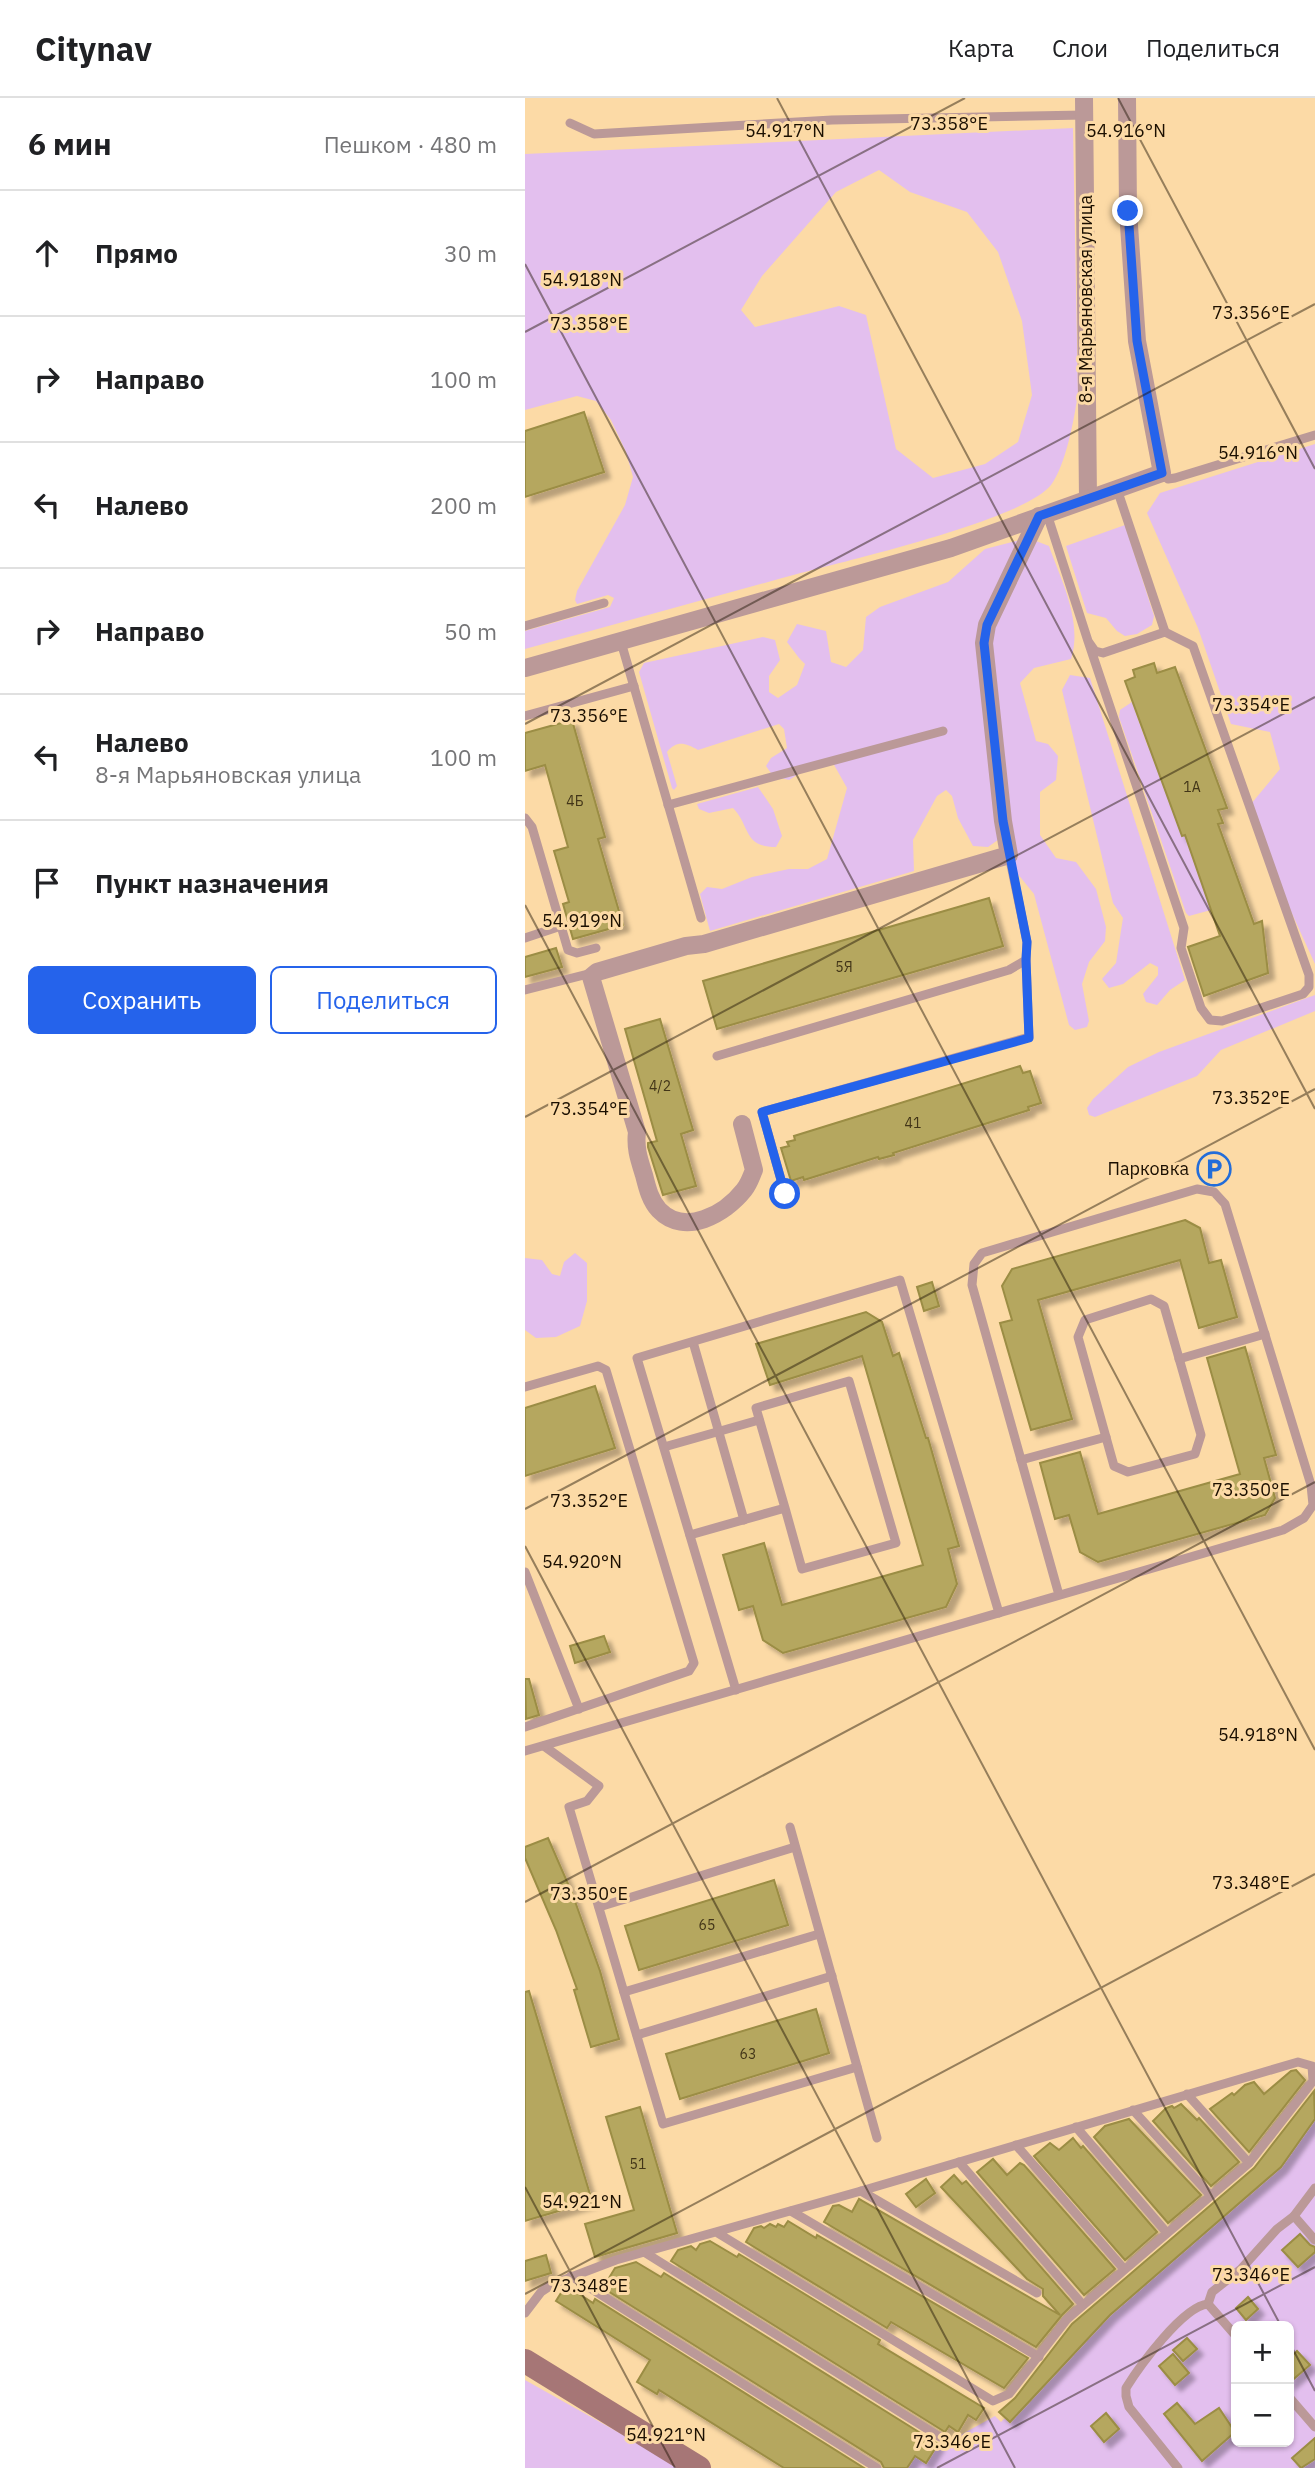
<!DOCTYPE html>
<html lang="ru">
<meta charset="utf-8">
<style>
:root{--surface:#fff;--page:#f6f6f6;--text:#202124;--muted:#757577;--line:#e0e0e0;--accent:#2563eb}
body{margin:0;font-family:"IBM Plex Sans",sans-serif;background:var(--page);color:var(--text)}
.controls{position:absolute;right:21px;bottom:21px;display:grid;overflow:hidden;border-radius:10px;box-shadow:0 2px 5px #0004}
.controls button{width:63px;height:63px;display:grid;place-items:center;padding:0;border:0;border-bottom:2px solid var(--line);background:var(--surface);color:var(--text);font:35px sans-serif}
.stop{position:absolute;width:21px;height:21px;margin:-16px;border:5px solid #2563eb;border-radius:50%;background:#fff}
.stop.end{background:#2563eb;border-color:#fff;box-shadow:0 2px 7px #0008}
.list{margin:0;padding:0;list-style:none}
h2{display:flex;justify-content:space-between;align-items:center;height:91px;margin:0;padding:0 28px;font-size:30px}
h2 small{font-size:23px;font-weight:400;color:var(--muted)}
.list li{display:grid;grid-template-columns:46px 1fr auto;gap:21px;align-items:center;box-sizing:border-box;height:126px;padding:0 28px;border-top:2px solid var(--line)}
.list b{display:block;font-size:26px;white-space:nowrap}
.list p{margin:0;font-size:23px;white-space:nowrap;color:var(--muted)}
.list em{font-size:23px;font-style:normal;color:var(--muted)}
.actions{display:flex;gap:14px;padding:21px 28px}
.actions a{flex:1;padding:16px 0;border:2px solid var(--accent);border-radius:10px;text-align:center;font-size:24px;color:var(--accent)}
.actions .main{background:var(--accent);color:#fff}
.icon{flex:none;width:38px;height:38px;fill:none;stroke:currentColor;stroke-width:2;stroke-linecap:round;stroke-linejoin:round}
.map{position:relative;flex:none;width:790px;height:2370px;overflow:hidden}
header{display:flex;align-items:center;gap:42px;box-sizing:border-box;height:98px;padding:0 35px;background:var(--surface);border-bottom:2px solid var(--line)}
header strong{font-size:33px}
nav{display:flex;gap:38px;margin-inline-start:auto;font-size:24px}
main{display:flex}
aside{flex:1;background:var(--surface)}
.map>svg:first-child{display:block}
</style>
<header>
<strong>Citynav</strong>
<nav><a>Карта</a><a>Слои</a><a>Поделиться</a></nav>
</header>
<main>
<aside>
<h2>6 мин<small>Пешком · 480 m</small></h2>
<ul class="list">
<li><svg class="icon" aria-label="ahead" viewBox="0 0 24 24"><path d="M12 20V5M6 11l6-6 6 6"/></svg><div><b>Прямо</b></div><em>30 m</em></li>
<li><svg class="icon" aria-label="right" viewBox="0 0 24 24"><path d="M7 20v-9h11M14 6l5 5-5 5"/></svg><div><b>Направо</b></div><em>100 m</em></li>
<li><svg class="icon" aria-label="left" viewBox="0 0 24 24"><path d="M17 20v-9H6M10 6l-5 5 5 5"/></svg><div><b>Налево</b></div><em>200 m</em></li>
<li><svg class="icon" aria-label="right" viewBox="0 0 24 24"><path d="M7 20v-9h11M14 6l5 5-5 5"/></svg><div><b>Направо</b></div><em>50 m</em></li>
<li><svg class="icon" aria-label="left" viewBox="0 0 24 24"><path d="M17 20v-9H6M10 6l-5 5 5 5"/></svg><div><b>Налево</b><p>8-я Марьяновская улица</p></div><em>100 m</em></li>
<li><svg class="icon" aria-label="arrive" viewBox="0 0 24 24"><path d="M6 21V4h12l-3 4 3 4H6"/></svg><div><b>Пункт назначения</b></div></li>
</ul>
<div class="actions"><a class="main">Сохранить</a><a>Поделиться</a></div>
</aside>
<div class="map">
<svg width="790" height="2370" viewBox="0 0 790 2370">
<defs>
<filter id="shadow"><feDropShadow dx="6" dy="6" stdDeviation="2" flood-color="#0004"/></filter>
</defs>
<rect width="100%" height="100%" fill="#fcdaa6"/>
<g fill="#e3bfee" fill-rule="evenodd">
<path d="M548,30L553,296C549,321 541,367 526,387C498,422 321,463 272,476C181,501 91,526 0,551V533L85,509L89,500L83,497L52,506L50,502L52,493L100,407L108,379L101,354L86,322L71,303L52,298L0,312V56ZM354,72L385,94L442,114L473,154L497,223L507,297L493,344L460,366L408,380L371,351L341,217L314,208L230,229L216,212L237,178L311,94Z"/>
<polygon points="790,346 790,866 764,809 726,706 755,671 745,634 706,626 673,530 622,415 635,395"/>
<polygon points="600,427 629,518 627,527 612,536 600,538 592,533 581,520 562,515 541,448"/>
<path d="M503,440L524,448C536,482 558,524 546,561L509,570L495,585L511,643L523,646L533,658L531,682L515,694V737L531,760L551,764L571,791L581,829L580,843L564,864L557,886L564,923L562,929L550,932L544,927L509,796L488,770L477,739L463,749L448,748L433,720L427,698L421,692L412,698L388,742L389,773L185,833L175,796L182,789L197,791L227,779L264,771H283L302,761L322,690L308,665L285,669L264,682L248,678L241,668L246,660L262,650L259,631L254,626L173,652C160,645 152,642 142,654L152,688L149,692L147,690L114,574L119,565L238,539L250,542L255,562L244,578V594L253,600L272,587L280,566L274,560L262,544L272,526L301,533L306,564L321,569L338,552L341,519L355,509L423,484L460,451Z"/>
<polygon points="545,577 565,580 660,882 645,892 632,907 621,904 618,896 633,877 633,869 625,865 598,886 584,890 577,881 591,865 598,820 588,805 537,592"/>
<polygon points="607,604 623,649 626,649 657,737 660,737 686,812 664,818 661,815 594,619 595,612"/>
<path d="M233,689L248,711L257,738L251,749C218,749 226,729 208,710L184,715L174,711L172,706Z"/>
<polygon points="790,897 790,913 696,952 672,978 570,1019 564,1017 562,1010 568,1001 603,969 634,954"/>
<polygon points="50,1155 62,1165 62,1203 55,1228 31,1239 11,1240 0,1232 0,1160 17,1162 27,1176 35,1178 39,1164"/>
<path d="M790,2021V2370H382L390,2358L410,2351L470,2318L476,2324L480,2320L485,2323L585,2217L756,2069ZM711,2228H764V2344H711Z"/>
<polygon points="0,2282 157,2370 0,2370"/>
</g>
<g fill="#b5a75e" stroke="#9b8d44" stroke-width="2" filter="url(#shadow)">
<polygon points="59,314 79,374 0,399 0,333"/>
<polygon points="629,565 632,575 650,569 702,710 693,712 698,725 693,726 729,826 737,823 743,875 679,898 663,849 695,838 660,737 657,738 600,583 610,579 608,572"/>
<polygon points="47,622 80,739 73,741 98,827 48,841 38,806 44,804 29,753 43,749 20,667 0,673 0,635"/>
<polygon points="464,800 478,848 192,931 178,883"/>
<polygon points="31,850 37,869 0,879 0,859"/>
<polygon points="135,921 168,1032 156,1036 171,1088 138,1097 123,1049 123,1045 132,1043 100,931"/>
<polygon points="495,968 498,975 505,973 516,1005 503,1009 504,1012 368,1055 369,1057 354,1061 353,1059 279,1082 278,1079 266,1083 256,1050 264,1048 262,1044 270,1042 269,1038"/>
<polygon points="660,1122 675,1130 684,1165 696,1162 712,1219 674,1230 655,1162 513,1202 547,1321 506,1332 475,1225 487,1222 477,1188 487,1171"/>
<polygon points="407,1184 414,1208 399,1213 392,1189"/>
<polygon points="341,1214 357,1224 368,1258 374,1255 401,1340 403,1340 434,1448 423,1451 432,1486 421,1509 258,1555 238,1542 228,1508 214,1512 198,1457 239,1445 257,1507 398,1467 337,1258 245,1287 231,1246"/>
<polygon points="720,1249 751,1357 739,1360 750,1400 740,1417 573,1464 555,1454 544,1417 530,1421 515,1365 555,1354 573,1416 715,1376 682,1260"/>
<polygon points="70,1288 90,1350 0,1378 0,1310"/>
<polygon points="79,1538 85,1554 50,1565 45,1548"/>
<polygon points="0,1581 4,1581 14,1617 1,1621"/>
<polygon points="23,1740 47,1795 75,1873 94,1941 66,1949 49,1892 52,1891 31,1832 0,1760 0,1749"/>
<polygon points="249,1782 263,1827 114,1872 100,1828"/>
<polygon points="4,1893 67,2103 0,2123 0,1894"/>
<polygon points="291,1911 304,1955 155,2001 141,1956"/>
<polygon points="771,1972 780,1982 724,2054 685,2011 707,1995 709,1997 720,1987 729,1984 739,1996 766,1973"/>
<polygon points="789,1993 790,2021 756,2069 585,2217 485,2324 474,2314 490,2300 547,2226 729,2070"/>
<polygon points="656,2006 672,2022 674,2020 714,2064 686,2088 628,2023 641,2010 647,2008 649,2010"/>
<polygon points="115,2009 152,2135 70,2159 60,2126 109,2112 81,2019"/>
<polygon points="604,2021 676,2097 643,2125 569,2039 580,2028"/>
<polygon points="548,2040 556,2050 558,2048 632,2134 600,2162 509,2058 525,2045 534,2052"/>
<polygon points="468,2061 482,2077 495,2065 499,2067 590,2171 559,2197 452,2074"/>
<polygon points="429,2077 437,2086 441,2083 548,2206 537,2217 511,2249 299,2124 308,2108 314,2107 327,2114 334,2101 535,2217 518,2198 518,2191 502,2181 416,2089"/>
<polygon points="401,2081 410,2095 391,2109 381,2096"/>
<polygon points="263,2123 291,2140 292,2137 503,2260 479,2290 366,2224 362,2230 221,2144 229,2130 236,2128 239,2130 245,2126 251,2129 253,2126 259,2129"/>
<polygon points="775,2136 785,2147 790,2149 790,2154 773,2169 757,2152"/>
<polygon points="185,2143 212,2159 214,2156 355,2242 353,2246 459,2310 451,2322 443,2317 433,2334 424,2328 420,2334 146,2163 153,2152 166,2148 171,2152 175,2146"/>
<polygon points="21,2157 26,2175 0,2183 0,2163"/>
<polygon points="111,2164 136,2179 139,2175 413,2346 401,2365 390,2358 382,2370 359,2370 356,2364 78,2190 90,2170"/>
<polygon points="39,2190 49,2196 51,2194 68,2205 70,2201 339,2370 259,2370 134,2292 132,2296 112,2284 125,2262 31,2203"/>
<polygon points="723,2199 733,2211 721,2222 711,2210"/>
<polygon points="662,2240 672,2251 658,2263 648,2252"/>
<polygon points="772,2253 785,2267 764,2285 764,2261"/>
<polygon points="648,2256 664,2275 650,2287 634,2268"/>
<polygon points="652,2305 670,2326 694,2310 710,2334 677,2363 639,2316"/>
<polygon points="581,2315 594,2331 579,2344 566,2328"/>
<polygon points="790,2340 790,2361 776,2370 767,2360"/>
</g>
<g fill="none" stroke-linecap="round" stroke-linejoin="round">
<g stroke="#bb9998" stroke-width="9">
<polyline points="45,25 69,36 307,22 560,17"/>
<polyline points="637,375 643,381 650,380 790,337"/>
<polyline points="592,391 640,534"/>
<polyline points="522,416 563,543 570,553 578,555 640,534 668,548 784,877 784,889 778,896 697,923 685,922 676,910 656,850 659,830 563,543"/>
<polyline points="0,528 79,505"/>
<polyline points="96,544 176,820"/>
<polyline points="0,618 109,588"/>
<polyline points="143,707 418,633"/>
<polyline points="0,720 7,729 43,852 52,855 71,850"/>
<polyline points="0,840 36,828"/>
<polyline points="0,892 67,875"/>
<polyline points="192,958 484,872 501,862 502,844 484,757"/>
<polyline points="260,1096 237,1014 504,939 501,862"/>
<polygon points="626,1201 639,1208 676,1337 670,1356 603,1374 589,1368 553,1239 560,1222"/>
<polyline points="168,1244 219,1422"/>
<polyline points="654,1261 740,1236"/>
<polyline points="0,1289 73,1268 81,1272 169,1565 164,1573 0,1629"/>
<polyline points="139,1349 234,1322"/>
<polyline points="496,1362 581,1339"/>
<polyline points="165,1437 260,1410 277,1471 371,1445 324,1283 231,1310 260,1410"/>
<polyline points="0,1474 54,1611"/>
<polyline points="211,1592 112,1260 375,1182 474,1515"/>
<polyline points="19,1648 74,1688 62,1703 44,1709 138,2026 332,1969"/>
<polyline points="0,1653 758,1432 779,1420 788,1407 786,1387 700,1106 689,1094 672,1091 457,1155 449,1166 447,1187 534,1497"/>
<polyline points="265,1729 352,2040"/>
<polyline points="74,1809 270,1749"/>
<polyline points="99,1894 294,1836"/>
<polyline points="112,1937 307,1878"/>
<polyline points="662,1996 724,2065"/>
<polyline points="608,2012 686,2098"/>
<polyline points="551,2029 642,2135"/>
<polyline points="491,2047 599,2171"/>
<polyline points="434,2064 558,2207"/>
<polyline points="336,2093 512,2195"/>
<polyline points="266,2113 514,2259"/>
<polyline points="769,2118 790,2142"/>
<polyline points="119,2154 415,2339"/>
<polyline points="46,2178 352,2370"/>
<polyline points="683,2206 687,2194 716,2171 752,2131 769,2118 790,2090"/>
<polyline points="683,2206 711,2238"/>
<polyline points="0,2215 16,2194 28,2186 91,2162 336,2093 773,1964 787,1968 788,1983 724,2065 542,2221 484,2296 468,2303 191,2134"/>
<polyline points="764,2299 790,2329"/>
<path d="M653,2370L604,2309L601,2298V2290C614,2269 658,2208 683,2206"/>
</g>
<g stroke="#bb9998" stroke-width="18">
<polyline points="559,0 563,401"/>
<polyline points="0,570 426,450 637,375 612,243 603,113 602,0"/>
<path d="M217,1026L229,1072C226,1079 224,1086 219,1092C200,1116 160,1139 134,1112C125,1102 122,1089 119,1077C114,1061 110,1050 112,1034L66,879L72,874L161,848L179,846L484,757L478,723L459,545L462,527L514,418"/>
</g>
<polyline stroke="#a67676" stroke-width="24" points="0,2263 174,2370"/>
</g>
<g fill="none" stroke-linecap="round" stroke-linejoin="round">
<polyline stroke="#2563eb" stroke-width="9" points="260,1096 237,1014 504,940 501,862 502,844 478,723 459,545 462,527 514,418 637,375 612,243 603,113"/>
</g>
<path fill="none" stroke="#1b0f00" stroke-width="2" stroke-opacity="0.45" d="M252,0L790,1011M593,0L790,371M0,166L790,1652M0,234L440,0M0,626L790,206M0,807L756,2228M0,1019L790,599M0,1411L790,991M0,1448L490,2370M0,1804L790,1384M0,2089L150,2370M0,2196L790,1776M764,2244L790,2293M412,2370L790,2169"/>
<defs>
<symbol id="parking-ring" viewBox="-11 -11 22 22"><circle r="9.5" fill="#fcdaa6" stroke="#236dd9" stroke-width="1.5"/><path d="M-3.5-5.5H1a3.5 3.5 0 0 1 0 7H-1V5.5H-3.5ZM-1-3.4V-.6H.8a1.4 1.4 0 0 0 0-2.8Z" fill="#236dd9"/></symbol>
</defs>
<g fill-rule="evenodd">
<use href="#parking-ring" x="670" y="1052" width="38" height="38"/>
</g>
<g text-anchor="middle" stroke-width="6" stroke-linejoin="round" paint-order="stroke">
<g font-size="14" fill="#423518">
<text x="667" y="694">1А</text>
<text x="50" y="708">4Б</text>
<text x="319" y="874">5Я</text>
<text x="135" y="993">4/2</text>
<text x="388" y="1030">41</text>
<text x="182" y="1832">65</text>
<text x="223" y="1961">63</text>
<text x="113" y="2071">51</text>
</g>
<g font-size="18" fill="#1b0f00" stroke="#fcdaa6">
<text transform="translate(561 201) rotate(-90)" y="6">8-я Марьяновская улица</text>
</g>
<g font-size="18" fill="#1b0f00" stroke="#fcdaa6" text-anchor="end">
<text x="664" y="1077">Парковка</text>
</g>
</g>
<g font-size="18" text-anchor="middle" fill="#1b0f00" stroke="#fcdaa6" stroke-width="6" stroke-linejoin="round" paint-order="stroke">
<text x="424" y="32">73.358°E</text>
<text x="260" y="39">54.917°N</text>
<text x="601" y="39">54.916°N</text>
<text x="57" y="188">54.918°N</text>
<text x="726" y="221">73.356°E</text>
<text x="64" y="232">73.358°E</text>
<text x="733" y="361">54.916°N</text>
<text x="726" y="613">73.354°E</text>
<text x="64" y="624">73.356°E</text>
<text x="57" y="829">54.919°N</text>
<text x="726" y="1006">73.352°E</text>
<text x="64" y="1017">73.354°E</text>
<text x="726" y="1398">73.350°E</text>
<text x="64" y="1409">73.352°E</text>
<text x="57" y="1470">54.920°N</text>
<text x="733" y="1643">54.918°N</text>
<text x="726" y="1791">73.348°E</text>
<text x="64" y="1802">73.350°E</text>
<text x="57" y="2110">54.921°N</text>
<text x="726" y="2183">73.346°E</text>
<text x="64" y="2194">73.348°E</text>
<text x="141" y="2343">54.921°N</text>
<text x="427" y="2350">73.346°E</text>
</g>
</svg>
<div class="controls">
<button>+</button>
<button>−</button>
</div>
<div class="stop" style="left:260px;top:1096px"></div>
<div class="stop end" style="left:603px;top:113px"></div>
</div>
</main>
